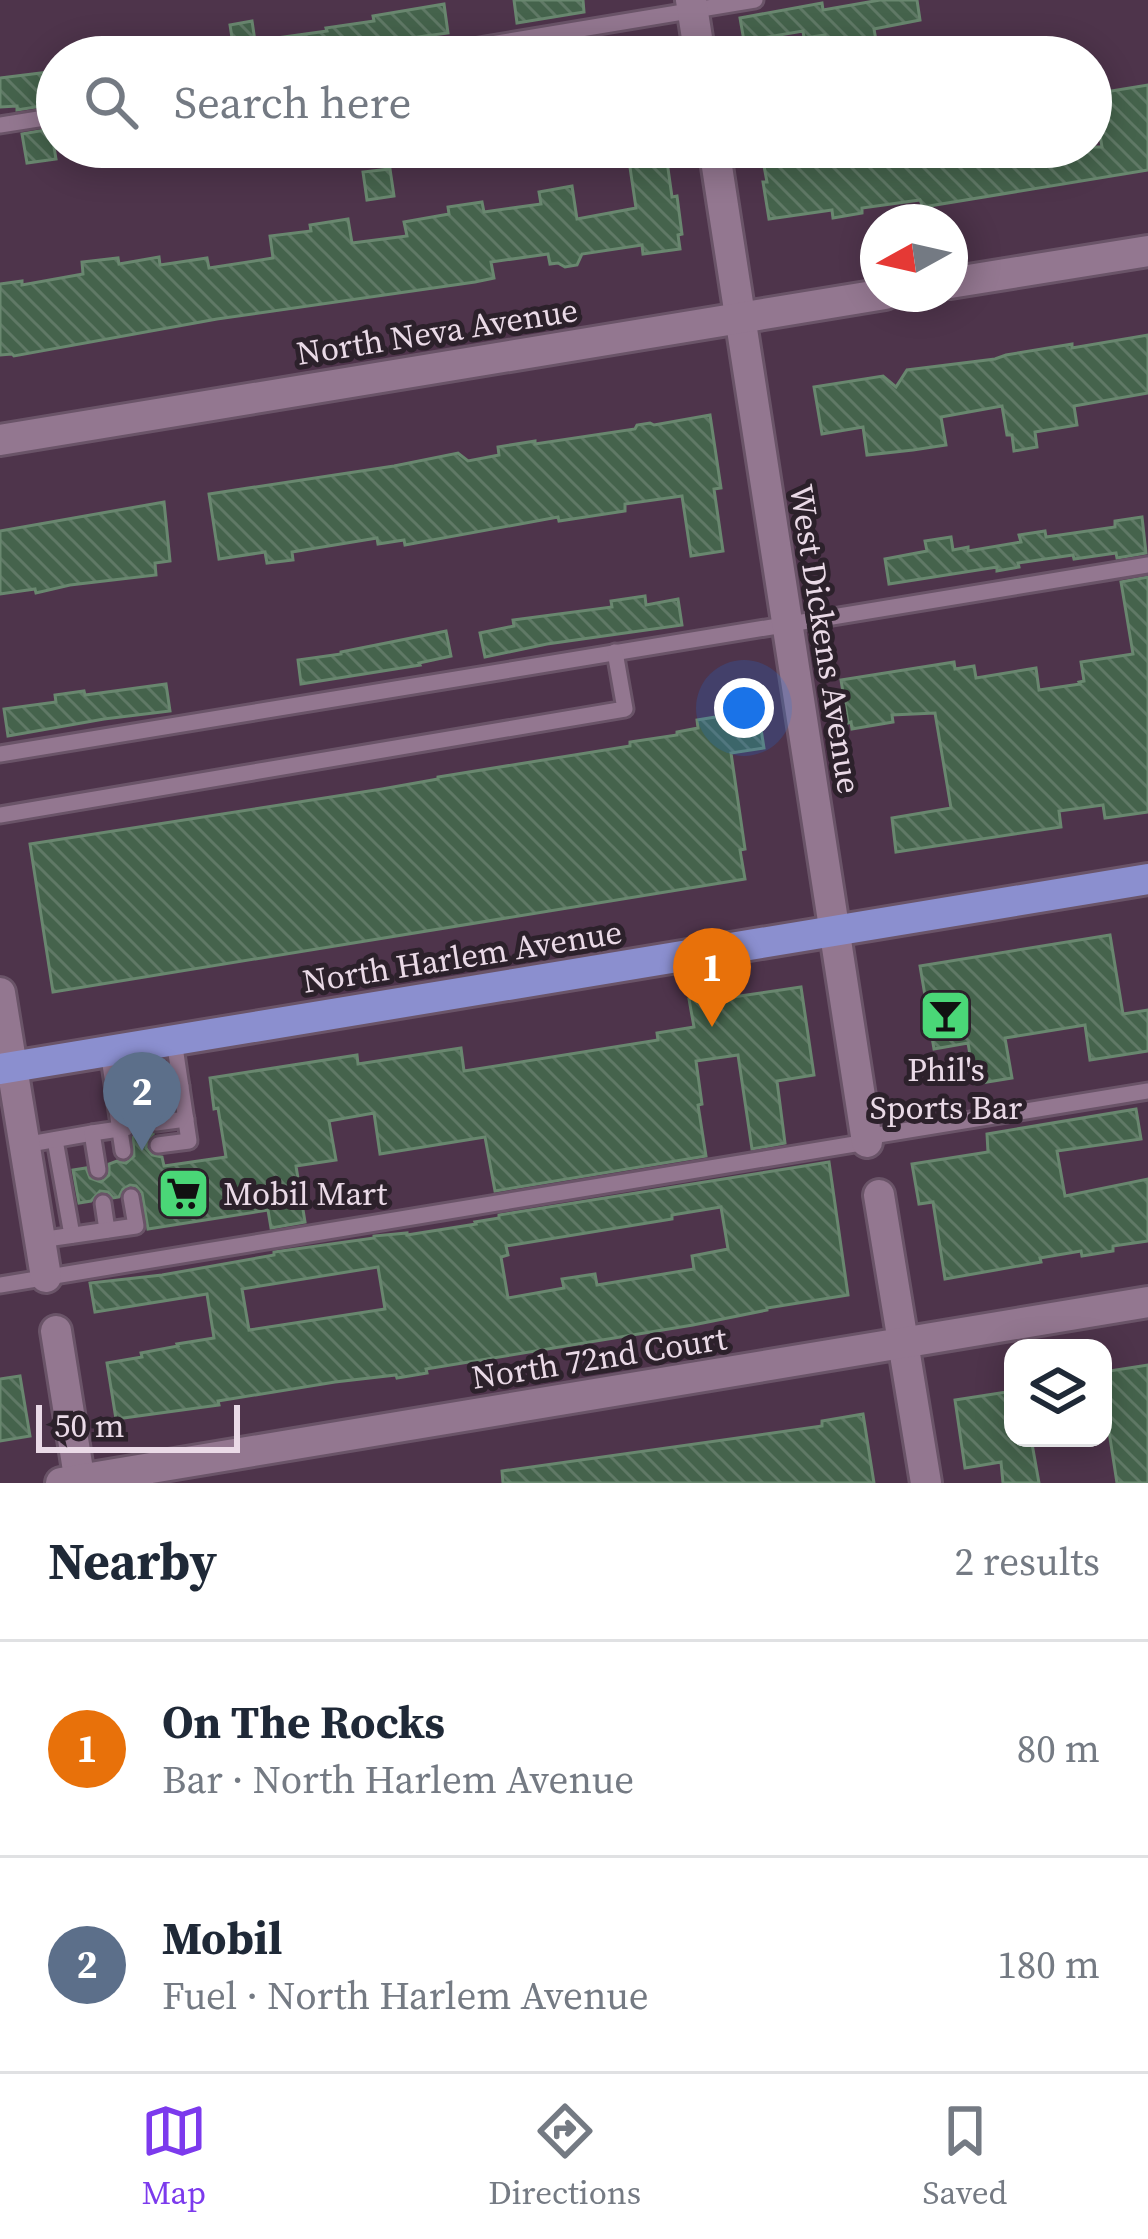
<!DOCTYPE html>
<meta charset="utf-8">
<style>
:root{--surface:#fff;--page:#f2f2f3;--text:#1f2937;--muted:#747a83;--line:#e0e1e3;--accent:#7c3aed}
body{margin:0;font-family:"Source Serif 4",serif;background:var(--page);color:var(--text)}
.controls{position:absolute;right:36px;bottom:36px;display:grid;overflow:hidden;border-radius:24px;box-shadow:0 6px 30px #0003}
.controls button{width:108px;height:108px;display:grid;place-items:center;padding:0;border:0;border-bottom:3px solid var(--line);background:var(--surface);color:var(--text);font:60px sans-serif}
.compass{position:absolute;left:860px;top:204px;width:108px;height:108px;border-radius:50%;background:var(--surface);box-shadow:0 6px 30px #0003;rotate:262deg}
.scale{position:absolute;left:36px;bottom:30px;width:204px;box-sizing:border-box;padding-left:12px;border:6px solid #eadae7;border-top:0;font-size:33px;line-height:42px;white-space:nowrap;color:#eadae7;-webkit-text-stroke:9px #2c212b;paint-order:stroke}
.you{position:absolute;left:744px;top:708px;width:42px;height:42px;margin:-30px;border:9px solid #fff;border-radius:50%;background:#1a73e8;box-shadow:0 0 0 18px #1a73e833}
.badge{display:grid;place-items:center;width:78px;height:78px;border-radius:50%;background:var(--accent);color:#fff;font-size:39px;font-weight:700}
.pin{position:absolute;translate:-50% -99px;filter:drop-shadow(0 3px 6px #0008)}
.pin::after{content:'';position:absolute;top:63px;width:42px;height:36px;background:inherit;clip-path:polygon(0 0,100% 0,50% 100%)}
.list{margin:0;padding:0;list-style:none}
h2{display:flex;justify-content:space-between;align-items:center;height:156px;margin:0;padding:0 48px;font-size:51px}
h2 small{font-size:39px;font-weight:400;color:var(--muted)}
.list li{display:grid;grid-template-columns:78px 1fr auto;gap:36px;align-items:center;box-sizing:border-box;height:216px;padding:0 48px;border-top:3px solid var(--line)}
.list b{display:block;font-size:45px;white-space:nowrap}
.list p{margin:0;font-size:39px;white-space:nowrap;color:var(--muted)}
.list em{font-size:39px;font-style:normal;color:var(--muted)}
.icon{flex:none;width:66px;height:66px;fill:none;stroke:currentColor;stroke-width:2;stroke-linecap:round;stroke-linejoin:round}
.map{position:relative;flex:none;width:1148px;height:1483px;overflow:hidden}
.search{position:absolute;background:var(--surface);box-shadow:0 6px 30px #0003;left:36px;right:36px;top:36px;height:132px;display:flex;align-items:center;gap:30px;box-sizing:border-box;padding:0 42px;border-radius:66px;color:var(--muted);font-size:45px}
.sheet{height:588px;background:var(--surface)}
nav{display:flex;justify-content:space-around;align-items:center;box-sizing:border-box;height:168px;border-top:3px solid var(--line);background:var(--surface);font-size:33px;color:var(--muted)}
nav a{display:grid;justify-items:center;gap:6px}
nav .on{color:var(--accent)}
.map>svg:first-child{display:block}
</style>
<div class="map">
<svg width="1148" height="1483" viewBox="0 0 1148 1483">
<defs>
<pattern id="building-back-hatch" width="6" height="6" patternUnits="userSpaceOnUse" patternTransform="scale(3)"><rect width="6" height="6" fill="#45634c"/><path d="M-1 5l2 2M0 0l6 6M5-1l2 2" fill="none" stroke="#607966"/></pattern>
</defs>
<rect width="100%" height="100%" fill="#4e344b"/>
<g fill="url(#building-back-hatch)" stroke="#69876f" stroke-width="3" fill-rule="evenodd">
<polygon points="514,0 583,0 584,12 517,23"/>
<polygon points="880,0 917,0 920,20 874,29 879,57 853,57 850,38 826,42 825,35 804,38 803,31 744,41 740,18 822,3 823,10"/>
<polygon points="444,4 448,33 350,46 351,50 305,57 235,57 230,25 252,21 255,41 327,31 326,28 374,21 373,16"/>
<polygon points="57,71 57,98 47,99 48,105 17,110 17,106 0,107 0,78"/>
<polygon points="1148,85 1148,170 923,207 920,200 862,208 862,213 833,218 832,210 769,219 763,182 767,182 761,150 793,147 795,159 866,147 1102,147 1093,94"/>
<polygon points="51,129 56,159 27,163 22,134"/>
<polygon points="627,147 665,147 672,197 677,196 682,234 678,235 680,249 643,254 642,245 582,254 577,265 565,267 558,263 550,264 548,254 491,262 494,278 475,282 217,319 14,356 12,354 0,355 0,284 22,281 22,285 83,274 82,262 118,258 119,264 159,257 160,265 207,258 209,268 273,258 270,236 311,231 310,225 348,219 352,243 407,236 404,222 449,214 448,207 482,202 484,212 541,204 539,192 572,186 577,219 636,208"/>
<polygon points="390,169 394,196 367,200 363,172"/>
<polygon points="1148,335 1148,393 1074,406 1077,425 1035,432 1037,447 1014,451 1012,435 1007,435 1002,406 941,417 946,445 913,450 867,455 863,427 822,434 814,387 883,376 896,387 907,370 995,359 1006,355 1072,344 1072,348"/>
<polygon points="710,415 721,488 714,489 723,551 691,556 682,496 625,504 625,511 559,521 558,517 405,545 404,540 378,544 377,538 292,552 293,560 267,563 265,552 219,559 209,494 394,466 458,453 468,461 499,455 498,447 535,441 535,444 635,429 637,425 650,423 654,425"/>
<polygon points="164,502 170,561 155,563 156,575 70,585 36,593 35,589 0,594 0,531"/>
<polygon points="1142,517 1146,553 1117,558 1116,553 1074,559 1073,555 1018,563 1019,567 997,571 997,567 889,584 885,559 927,551 925,541 951,537 953,550 968,547 968,551 1021,542 1019,535 1045,531 1046,537 1115,527 1115,521"/>
<polygon points="1148,577 1148,812 1105,818 1103,805 1059,811 1061,827 896,852 892,818 951,808 935,713 892,715 893,722 852,729 851,722 848,723 841,680 954,662 955,669 974,666 976,678 1036,668 1039,690 1080,684 1079,682 1084,681 1081,662 1133,654 1121,582"/>
<polygon points="645,596 646,605 678,599 682,625 547,644 485,657 480,633 514,626 513,620 612,607 611,601"/>
<polygon points="446,631 451,656 419,663 420,665 301,684 298,660 341,654 341,652"/>
<polygon points="166,684 170,711 104,719 8,736 4,709 56,702 55,695 84,691 85,695"/>
<polygon points="758,710 764,748 731,753 745,849 740,850 745,879 53,992 30,844 382,789 438,779 438,777 630,746 630,742 677,735 677,732 698,728 697,720"/>
<polygon points="1110,935 1123,1014 1148,1010 1148,1051 1090,1060 1085,1025 1005,1038 1012,1078 975,1084 968,1043 934,1049 920,966"/>
<polygon points="801,987 814,1075 777,1081 785,1143 752,1149 738,1055 696,1061 702,1104 698,1105 706,1156 495,1191 485,1137 380,1154 374,1113 329,1121 336,1160 296,1166 305,1222 271,1228 268,1210 148,1229 142,1193 136,1186 130,1185 123,1189 119,1197 113,1198 108,1192 100,1191 91,1201 79,1203 73,1170 86,1168 90,1178 101,1182 109,1175 109,1164 117,1161 126,1163 134,1156 133,1137 138,1127 130,1117 128,1105 154,1102 155,1111 145,1120 146,1129 153,1134 148,1139 146,1148 152,1155 162,1157 164,1166 226,1157 218,1108 214,1109 210,1078 357,1055 358,1064 461,1048 464,1071 658,1040 657,1033 694,1027 689,999 725,993 726,998"/>
<polygon points="1136,1109 1141,1139 1057,1151 1065,1196 1148,1179 1148,1241 1113,1246 1113,1251 1082,1256 1081,1251 1040,1258 1041,1262 945,1279 933,1202 919,1204 912,1164 988,1152 987,1134"/>
<path d="M829,1162L848,1295L767,1308V1310L693,1325L426,1369L427,1373L397,1378L396,1375L335,1382L218,1401L219,1405L116,1419L107,1363L142,1357L141,1353L178,1346L177,1344L214,1338L207,1294L95,1312L90,1283L162,1275L274,1255V1252L374,1238V1236L407,1233V1235L476,1224L475,1222L499,1218V1215ZM721,1207L728,1249L692,1256L694,1269L597,1285L595,1274L562,1279L564,1288L508,1298L501,1257L508,1255L506,1246L672,1219V1215ZM378,1267L385,1309L249,1330L242,1289Z"/>
<polygon points="1148,1365 1148,1483 1117,1483 1103,1393 1103,1372"/>
<polygon points="20,1376 30,1436 0,1441 0,1379"/>
<polygon points="1013,1391 1013,1438 1031,1438 1039,1483 1003,1483 1001,1462 965,1468 955,1400"/>
<polygon points="863,1414 874,1483 503,1483 502,1471 822,1426 822,1421"/>
</g>
<g fill="none" stroke-linecap="round" stroke-linejoin="round">
<defs>
<g id="service">
<polyline points="413,57 755,0"/>
<polyline points="0,125 57,116"/>
<polyline points="0,754 1148,565"/>
<polyline points="0,815 625,709 615,652"/>
<polyline points="108,1051 123,1151"/>
<polyline points="114,1095 181,1086"/>
<polyline points="156,1123 186,1119"/>
<polyline points="866,1137 1148,1091"/>
<polyline points="55,1140 72,1235"/>
<polyline points="24,1145 92,1133"/>
<polyline points="158,1145 189,1141 174,1040"/>
<polyline points="98,1170 92,1133 126,1128"/>
<polyline points="103,1203 107,1230"/>
<polyline points="40,1240 136,1226 131,1197"/>
<polyline points="0,1285 867,1142"/>
</g>
<g id="minor">
<polyline points="691,0 700,57"/>
<polyline points="714,147 867,1142"/>
<polyline points="950,283 1148,251"/>
<polyline points="0,440 885,294"/>
<polyline points="0,993 46,1277"/>
<polyline points="879,1195 926,1483"/>
<polyline points="56,1331 80,1483"/>
<polyline points="61,1483 1148,1302"/>
</g>
<polyline id="primary" points="0,1069 1148,879"/>
</defs>
<use href="#service" stroke="#6a5468" stroke-width="21"/>
<use href="#minor" stroke="#6a5468" stroke-width="36"/>
<use href="#primary" stroke="#6a5468" stroke-width="36"/>
<use href="#service" stroke="#937790" stroke-width="15"/>
<use href="#minor" stroke="#937790" stroke-width="30"/>
<use href="#primary" stroke="#8b8fcf" stroke-width="30"/>
</g>
<defs>
<symbol id="bar-square" viewBox="-11 -11 22 22"><rect x="-9" y="-9" width="18" height="18" rx="4" fill="#4ad777" stroke="#2c212b"/><path d="M-6-5H6L.8 .8V4.5H3.5V6h-7V4.5H-.8V.8Z" fill="#111"/></symbol>
<symbol id="supermarket-square" viewBox="-11 -11 22 22"><rect x="-9" y="-9" width="18" height="18" rx="4" fill="#4ad777" stroke="#2c212b"/><path d="M-6-5.5h2.5l.6 2H6L4.5 2H-2.5L-4.4-4H-6ZM-1.5 3.2a1.3 1.3 0 1 0 .1 0ZM3 3.2a1.3 1.3 0 1 0 .1 0Z" fill="#111"/></symbol>
</defs>
<g fill-rule="evenodd">
<use href="#bar-square" x="916" y="986" width="59" height="59"/>
<use href="#supermarket-square" x="154" y="1164" width="59" height="59"/>
</g>
<g text-anchor="middle" stroke-width="10" stroke-linejoin="round" paint-order="stroke">
<g font-size="33" fill="#eadae7" stroke="#2c212b">
<text transform="translate(437 331) rotate(-9)" y="12">North Neva Avenue</text>
<text transform="translate(826 639) rotate(81)" y="12">West Dickens Avenue</text>
<text transform="translate(462 956) rotate(-9)" y="12">North Harlem Avenue</text>
<text transform="translate(599 1357) rotate(-9)" y="12">North 72nd Court</text>
</g>
<g font-size="33" fill="#eadae7" stroke="#2c212b">
<text x="946" y="1081">Phil's<tspan x="946" dy="38">Sports Bar</tspan></text>
<text x="223" y="1205" text-anchor="start">Mobil Mart</text>
</g>
</g>
</svg>
<div class="controls">
<button><svg class="icon" aria-label="layers" viewBox="0 0 24 24"><path d="M12 4l9 5-9 5-9-5zM3 14l9 5 9-5"/></svg></button>
</div>
<svg class="compass" viewBox="-18 -18 36 36"><path d="M0-13l5 13h-10z" fill="#e53935"/><path d="M0 13l5-13h-10z" fill="#747a83"/></svg>
<div class="scale">50 m</div>
<div class="you"></div>
<div class="pin badge" style="left:712px;top:1027px;background:#e8710a">1</div>
<div class="pin badge" style="left:142px;top:1151px;background:#5c6f8a">2</div>
<div class="search"><svg class="icon" aria-label="search" viewBox="0 0 24 24"><circle cx="10" cy="10" r="6"/><path d="M15 15l6 6"/></svg>Search here</div>
</div>
<section class="sheet">
<h2>Nearby<small>2 results</small></h2>
<ul class="list">
<li><span class="badge" style="background:#e8710a">1</span><div><b>On The Rocks</b><p>Bar · North Harlem Avenue</p></div><em>80 m</em></li>
<li><span class="badge" style="background:#5c6f8a">2</span><div><b>Mobil</b><p>Fuel · North Harlem Avenue</p></div><em>180 m</em></li>
</ul>
</section>
<nav>
<a class="on"><svg class="icon" aria-label="map" viewBox="0 0 24 24"><path d="M3 6l6-2 6 2 6-2v14l-6 2-6-2-6 2zM9 4v14M15 6v14"/></svg>Map</a>
<a><svg class="icon" aria-label="directions" viewBox="0 0 24 24"><path d="M12 3l9 9-9 9-9-9zM9 14v-3h6M13 9l2 2-2 2"/></svg>Directions</a>
<a><svg class="icon" aria-label="saved" viewBox="0 0 24 24"><path d="M7 4h10v16l-5-4-5 4z"/></svg>Saved</a>
</nav>
